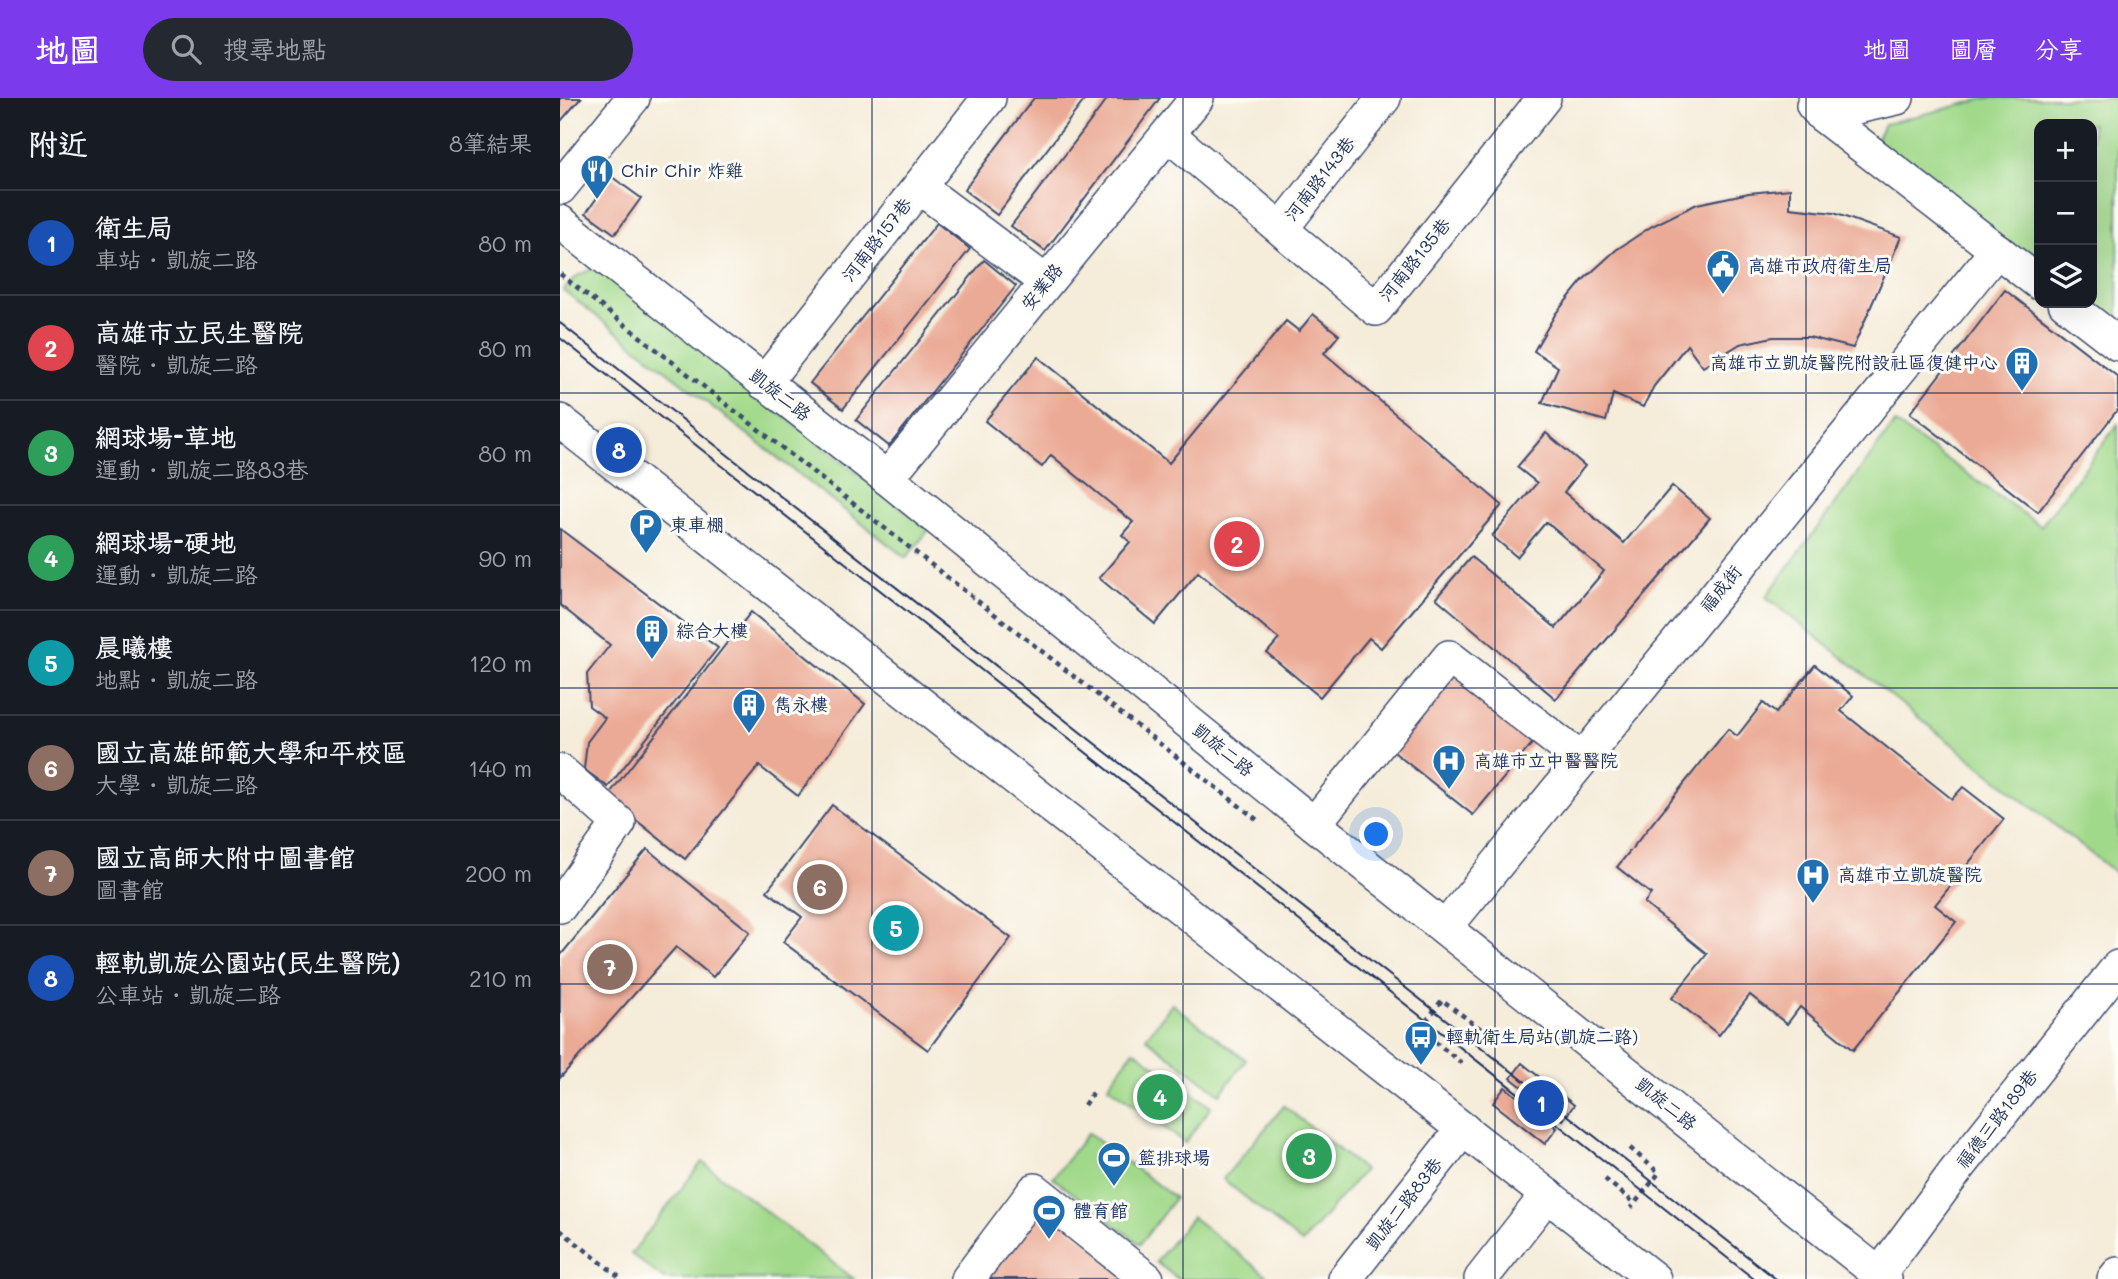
<!DOCTYPE html>
<html lang="zh-TW">
<meta charset="utf-8">
<style>
:root{--surface:#171b24;--page:#242831;--text:#f1f3f6;--muted:#9ea1a6;--line:#363941;--accent:#7c3aed}
body{margin:0;font-family:Mali,"LXGW WenKai TC",sans-serif;background:var(--page);color:var(--text)}
.controls{position:absolute;right:21px;top:21px;display:grid;overflow:hidden;border-radius:14px;box-shadow:0 7px 28px #0002}
.controls button{width:63px;height:63px;display:grid;place-items:center;padding:0;border:0;border-bottom:2px solid var(--line);background:var(--surface);color:var(--text);font:35px sans-serif}
.you{position:absolute;left:817px;top:737px;width:24px;height:24px;margin:-18px;border:5px solid #fff;border-radius:50%;background:#1a73e8;box-shadow:0 0 0 10px #1a73e833}
.badge{display:grid;place-items:center;width:46px;height:46px;border-radius:50%;background:var(--accent);color:#fff;font-size:23px;font-weight:700}
.pin{position:absolute;translate:-50% -50%;border:4px solid #fff;box-shadow:0 2px 7px #0006}
.list{margin:0;padding:0;list-style:none}
h2{display:flex;justify-content:space-between;align-items:center;height:91px;margin:0;padding:0 28px;font-size:30px}
h2 small{font-size:23px;font-weight:400;color:var(--muted)}
.list li{display:grid;grid-template-columns:46px 1fr auto;gap:21px;align-items:center;box-sizing:border-box;height:105px;padding:0 28px;border-top:2px solid var(--line)}
.list b{display:block;font-size:26px;white-space:nowrap}
.list p{margin:0;font-size:23px;white-space:nowrap;color:var(--muted)}
.list em{font-size:23px;font-style:normal;color:var(--muted)}
.icon{flex:none;width:38px;height:38px;fill:none;stroke:currentColor;stroke-width:2;stroke-linecap:round;stroke-linejoin:round}
.map{position:relative;flex:none;width:1558px;height:1181px;overflow:hidden}
header{display:flex;align-items:center;gap:42px;box-sizing:border-box;height:98px;padding:0 35px;background:var(--accent);color:#fff}
header strong{font-size:33px}
nav{display:flex;gap:38px;margin-inline-start:auto;font-size:24px}
.search{width:490px;height:63px;background:var(--page);display:flex;align-items:center;gap:18px;box-sizing:border-box;padding:0 24px;border-radius:38px;color:var(--muted);font-size:26px}
main{display:flex}
aside{flex:1;background:var(--surface)}
.map>svg:first-child{display:block}
</style>
<header>
<strong>地圖</strong>
<div class="search"><svg class="icon" aria-label="search" viewBox="0 0 24 24"><circle cx="10" cy="10" r="6"/><path d="M15 15l6 6"/></svg>搜尋地點</div>
<nav><a>地圖</a><a>圖層</a><a>分享</a></nav>
</header>
<main>
<aside>
<h2>附近<small>8筆結果</small></h2>
<ul class="list">
<li><span class="badge" style="background:#1a4fb4">1</span><div><b>衛生局</b><p>車站 · 凱旋二路</p></div><em>80 m</em></li>
<li><span class="badge" style="background:#e0444e">2</span><div><b>高雄市立民生醫院</b><p>醫院 · 凱旋二路</p></div><em>80 m</em></li>
<li><span class="badge" style="background:#2e9e5b">3</span><div><b>網球場-草地</b><p>運動 · 凱旋二路83巷</p></div><em>80 m</em></li>
<li><span class="badge" style="background:#2e9e5b">4</span><div><b>網球場-硬地</b><p>運動 · 凱旋二路</p></div><em>90 m</em></li>
<li><span class="badge" style="background:#0f9aa8">5</span><div><b>晨曦樓</b><p>地點 · 凱旋二路</p></div><em>120 m</em></li>
<li><span class="badge" style="background:#8d6e63">6</span><div><b>國立高雄師範大學和平校區</b><p>大學 · 凱旋二路</p></div><em>140 m</em></li>
<li><span class="badge" style="background:#8d6e63">7</span><div><b>國立高師大附中圖書館</b><p>圖書館</p></div><em>200 m</em></li>
<li><span class="badge" style="background:#1a4fb4">8</span><div><b>輕軌凱旋公園站(民生醫院)</b><p>公車站 · 凱旋二路</p></div><em>210 m</em></li>
</ul>
</aside>
<div class="map">
<svg width="1558" height="1181" viewBox="0 0 1558 1181">
<rect width="100%" height="100%" fill="#fdfcf7"/>
<filter id="ink" filterUnits="userSpaceOnUse"><feTurbulence type="fractalNoise" baseFrequency=".0143" numOctaves="2"/><feDisplacementMap in="SourceGraphic" scale="14" xChannelSelector="R" yChannelSelector="G"/><feConvolveMatrix kernelMatrix="1 2 1 2 8 2 1 2 1" color-interpolation-filters="sRGB"/></filter>
<filter id="wash" filterUnits="userSpaceOnUse"><feTurbulence type="fractalNoise" baseFrequency=".00686" numOctaves="4" result="noise"/><feDisplacementMap in="SourceGraphic" scale="28" xChannelSelector="R" yChannelSelector="G"/><feGaussianBlur stdDeviation="1.57" result="paint"/><feColorMatrix in="noise" values="0 0 0 0 0 0 0 0 0 0 0 0 0 0 0 0 0 1.4 0 .05"/><feComposite in="paint" operator="in"/></filter>
<g filter="url(#wash)">
<rect width="100%" height="100%" fill="#f5ecd9"/>
<g fill="#a1d98a" stroke="#5e8474" stroke-width="2">
<polygon points="1428,0 1558,0 1558,236 1532,205 1532,26 1479,26 1479,174 1315,44 1324,26"/>
<polygon points="36,169 369,432 346,460 3,192 17,178"/>
<polygon points="1335,325 1481,428 1558,326 1558,777 1206,499"/>
<polygon points="612,906 686,962 660,996 586,940"/>
<polygon points="574,952 651,1009 625,1045 548,988"/>
<polygon points="724,1008 804,1072 742,1145 663,1081"/>
<polygon points="528,1035 615,1100 580,1146 493,1080"/>
<polygon points="142,1064 294,1181 104,1181 71,1156"/>
<polygon points="632,1119 711,1181 618,1181 596,1164"/>
</g>
<g id="blocks">
<g fill="#ebaa95">
<polygon points="0,0 21,0 0,24"/>
<polygon points="474,0 526,0 437,117 404,92"/>
<polygon points="548,0 600,0 485,153 451,128"/>
<polygon points="52,79 81,100 55,136 26,115"/>
<polygon points="1230,91 1230,110 1274,115 1341,139 1293,250 1249,239 1213,239 1180,246 1143,269 1127,247 1094,288 1083,309 1053,296 1046,323 982,305 998,269 974,253 996,215 1023,182 1056,152 1092,128 1137,106 1189,95"/>
<polygon points="377,125 410,151 283,311 250,285"/>
<polygon points="424,162 456,188 329,348 296,322"/>
<polygon points="1445,192 1558,279 1558,311 1478,414 1350,315"/>
<polygon points="753,216 779,237 764,255 942,407 821,550 809,540 760,599 707,555 719,541 638,474 595,526 539,480 570,444 562,437 573,424 491,357 482,369 425,323 478,259 609,365 726,223 739,233"/>
<polygon points="986,335 1025,368 1004,394 1064,445 1112,388 1150,420 996,601 876,500 911,459 996,530 1044,473 986,424 957,459 932,438 977,385 957,369"/>
<polygon points="0,431 158,550 48,689 24,671 27,644 45,620 29,608 27,576 50,547 0,507"/>
<polygon points="191,514 305,606 238,698 199,668 125,761 47,699"/>
<polygon points="890,567 980,636 913,717 825,647"/>
<polygon points="1255,567 1293,598 1281,613 1392,701 1403,689 1444,721 1375,807 1396,824 1293,952 1240,909 1227,926 1190,897 1159,937 1112,900 1147,856 1084,805 1091,796 1057,769 1168,631 1177,638 1203,605 1216,615"/>
<polygon points="272,707 451,840 368,952 223,844 242,819 207,793"/>
<polygon points="87,751 190,834 153,879 116,849 0,980 0,858"/>
<polygon points="962,965 1014,1007 1003,1022 951,980"/>
<polygon points="945,989 997,1030 985,1046 933,1005"/>
<polygon points="480,1106 575,1181 420,1181"/>
</g>
</g>
</g>
<g filter="url(#ink)">
<use href="#blocks" fill-opacity="0" stroke="#3c4b70" stroke-width="2"/>
<g fill="none" stroke-linecap="round" stroke-linejoin="round">
<defs>
<g id="minor">
<polyline points="1253,7 1262,17 1337,0"/>
<polyline points="1262,17 1479,185"/>
<polyline points="609,37 816,211 984,0"/>
<polyline points="359,89 486,184"/>
<polyline points="0,90 73,0"/>
<polyline points="0,124 327,380 754,726 1325,1181"/>
<polyline points="722,130 824,0"/>
<polyline points="1505,205 1558,246"/>
<polyline points="204,285 429,0"/>
<polyline points="0,323 1094,1181"/>
<polyline points="327,380 637,0"/>
<polyline points="0,673 59,725 0,808"/>
<polyline points="754,726 889,559 1022,662"/>
<polyline points="885,830 1437,152"/>
<polyline points="1319,1177 1395,1074 1558,869"/>
<polyline points="408,1181 475,1092 587,1181"/>
<polyline points="785,1181 903,1031"/>
<polyline points="921,1181 987,1097"/>
<polyline points="1554,1181 1558,1176"/>
</g>
</defs>
<use href="#minor" stroke="#3c4b70" stroke-width="36"/>
<g stroke="#3c4b70" stroke-width="4.5" stroke-dasharray="5 5" stroke-linecap="butt">
<polyline points="0,176 700,724"/>
<polyline points="859,931 904,967"/>
<polyline points="854,939 882,902 929,937"/>
<polyline points="524,1007 534,993"/>
<polyline points="1070,1050 1099,1075 1071,1110"/>
<polyline points="1045,1081 1074,1105"/>
<polyline points="0,1132 62,1181"/>
</g>
<use href="#minor" stroke="#fff" stroke-width="33"/>
<g stroke="#1b2f5e" stroke-width="2">
<polyline points="0,225 1216,1181"/>
<polyline points="0,240 1194,1181"/>
</g>
</g>
</g>
<path fill="none" stroke="#1b2f5e" stroke-width="2" stroke-opacity="0.55" d="M312,0V1181M623,0V1181M935,0V1181M1246,0V1181M0,295H1558M0,590H1558M0,886H1558"/>
<defs>
<symbol id="restaurant-pin" viewBox="-11 -11 22 30"><path d="M0 17L-7.5 6A9.5 9.5 0 1 1 7.5 6Z" fill="#1f6fb2" stroke="#fdfcf7"/><path d="M-5-6h1v4h1v-4h1v4h1v-4h1v5L-1.5 .5V6h-2V.5L-5-1ZM5-6V6H3V1.5H1.5Q1.5-4 5-6Z" fill="#fff"/></symbol>
<symbol id="civic-pin" viewBox="-11 -11 22 30"><path d="M0 17L-7.5 6A9.5 9.5 0 1 1 7.5 6Z" fill="#1f6fb2" stroke="#fdfcf7"/><path d="M-.6-6.5H3V-4.5H.6V-3L4-1V1h2V6H-6V1h2V-1L-.6-3ZM-1.2 2.5V6h2.4V2.5Z" fill="#fff"/></symbol>
<symbol id="building-pin" viewBox="-11 -11 22 30"><path d="M0 17L-7.5 6A9.5 9.5 0 1 1 7.5 6Z" fill="#1f6fb2" stroke="#fdfcf7"/><path d="M-4-6H4V6H1V3H-1V6H-4ZM-2.5-4.3h1.7v1.8h-1.7ZM.8-4.3h1.7v1.8H.8ZM-2.5-1h1.7V.8h-1.7ZM.8-1h1.7V.8H.8Z" fill="#fff"/></symbol>
<symbol id="parking-pin" viewBox="-11 -11 22 30"><path d="M0 17L-7.5 6A9.5 9.5 0 1 1 7.5 6Z" fill="#1f6fb2" stroke="#fdfcf7"/><path d="M-3.5-5.5H1a3.5 3.5 0 0 1 0 7H-1V5.5H-3.5ZM-1-3.4V-.6H.8a1.4 1.4 0 0 0 0-2.8Z" fill="#fff"/></symbol>
<symbol id="hospital-pin" viewBox="-11 -11 22 30"><path d="M0 17L-7.5 6A9.5 9.5 0 1 1 7.5 6Z" fill="#1f6fb2" stroke="#fdfcf7"/><path d="M-5-5h3v3.5h4V-5h3V5h-3V1.5h-4V5h-3Z" fill="#fff"/></symbol>
<symbol id="bus-pin" viewBox="-11 -11 22 30"><path d="M0 17L-7.5 6A9.5 9.5 0 1 1 7.5 6Z" fill="#1f6fb2" stroke="#fdfcf7"/><path d="M-5-6H5V4H4V6H2V4H-2V6H-4V4H-5ZM-3.5-4V0h7V-4ZM-3.5 1.2v1.5H-2V1.2ZM2 1.2v1.5H3.5V1.2Z" fill="#fff"/></symbol>
<symbol id="stadium-pin" viewBox="-11 -11 22 30"><path d="M0 17L-7.5 6A9.5 9.5 0 1 1 7.5 6Z" fill="#1f6fb2" stroke="#fdfcf7"/><path d="M0-5a6.5 5 0 1 0 0 10a6.5 5 0 1 0 0-10ZM-3.5-1.8h7v3.6h-7Z" fill="#fff"/></symbol>
</defs>
<g fill-rule="evenodd">
<use href="#restaurant-pin" x="18" y="54" width="38" height="52"/>
<use href="#civic-pin" x="1144" y="149" width="38" height="52"/>
<use href="#building-pin" x="1443" y="246" width="38" height="52"/>
<use href="#parking-pin" x="67" y="408" width="38" height="52"/>
<use href="#building-pin" x="73" y="514" width="38" height="52"/>
<use href="#building-pin" x="170" y="588" width="38" height="52"/>
<use href="#hospital-pin" x="870" y="644" width="38" height="52"/>
<use href="#hospital-pin" x="1234" y="758" width="38" height="52"/>
<use href="#bus-pin" x="842" y="920" width="38" height="52"/>
<use href="#stadium-pin" x="535" y="1041" width="38" height="52"/>
<use href="#stadium-pin" x="470" y="1094" width="38" height="52"/>
</g>
<g text-anchor="middle" stroke-width="6" stroke-linejoin="round" paint-order="stroke">
<g font-size="18" fill="#1b2f5e" stroke="#fdfcf7" text-anchor="start">
<text x="61" y="79">Chir Chir 炸雞</text>
<text x="1188" y="174">高雄市政府衛生局</text>
<text x="1438" y="271" text-anchor="end">高雄市立凱旋醫院附設社區復健中心</text>
<text x="110" y="433">東車棚</text>
<text x="116" y="539">綜合大樓</text>
<text x="214" y="613">雋永樓</text>
<text x="914" y="669">高雄市立中醫醫院</text>
<text x="1278" y="783">高雄市立凱旋醫院</text>
<text x="886" y="945">輕軌衛生局站(凱旋二路)</text>
<text x="578" y="1066">籃排球場</text>
<text x="514" y="1119">體育館</text>
</g>
<g font-size="18" fill="#1b2f5e" stroke="#fdfcf7">
<text transform="translate(760 81) rotate(-52)" y="6">河南路143巷</text>
<text transform="translate(317 142) rotate(-52)" y="6">河南路157巷</text>
<text transform="translate(855 162) rotate(-51)" y="6">河南路135巷</text>
<text transform="translate(482 189) rotate(-51)" y="6">安業路</text>
<text transform="translate(220 297) rotate(38)" y="6">凱旋二路</text>
<text transform="translate(1161 491) rotate(-51)" y="6">福成街</text>
<text transform="translate(663 652) rotate(39)" y="6">凱旋二路</text>
<text transform="translate(1106 1006) rotate(39)" y="6">凱旋二路</text>
<text transform="translate(1437 1021) rotate(-52)" y="6">福德三路189巷</text>
<text transform="translate(844 1106) rotate(-52)" y="6">凱旋二路83巷</text>
</g>
</g>
</svg>
<div class="controls">
<button>+</button>
<button>−</button>
<button><svg class="icon" aria-label="layers" viewBox="0 0 24 24"><path d="M12 4l9 5-9 5-9-5zM3 14l9 5 9-5"/></svg></button>
</div>
<div class="you"></div>
<div class="pin badge" style="left:981px;top:1005px;background:#1a4fb4">1</div>
<div class="pin badge" style="left:677px;top:446px;background:#e0444e">2</div>
<div class="pin badge" style="left:749px;top:1058px;background:#2e9e5b">3</div>
<div class="pin badge" style="left:600px;top:999px;background:#2e9e5b">4</div>
<div class="pin badge" style="left:336px;top:830px;background:#0f9aa8">5</div>
<div class="pin badge" style="left:260px;top:789px;background:#8d6e63">6</div>
<div class="pin badge" style="left:50px;top:869px;background:#8d6e63">7</div>
<div class="pin badge" style="left:59px;top:352px;background:#1a4fb4">8</div>
</div>
</main>
